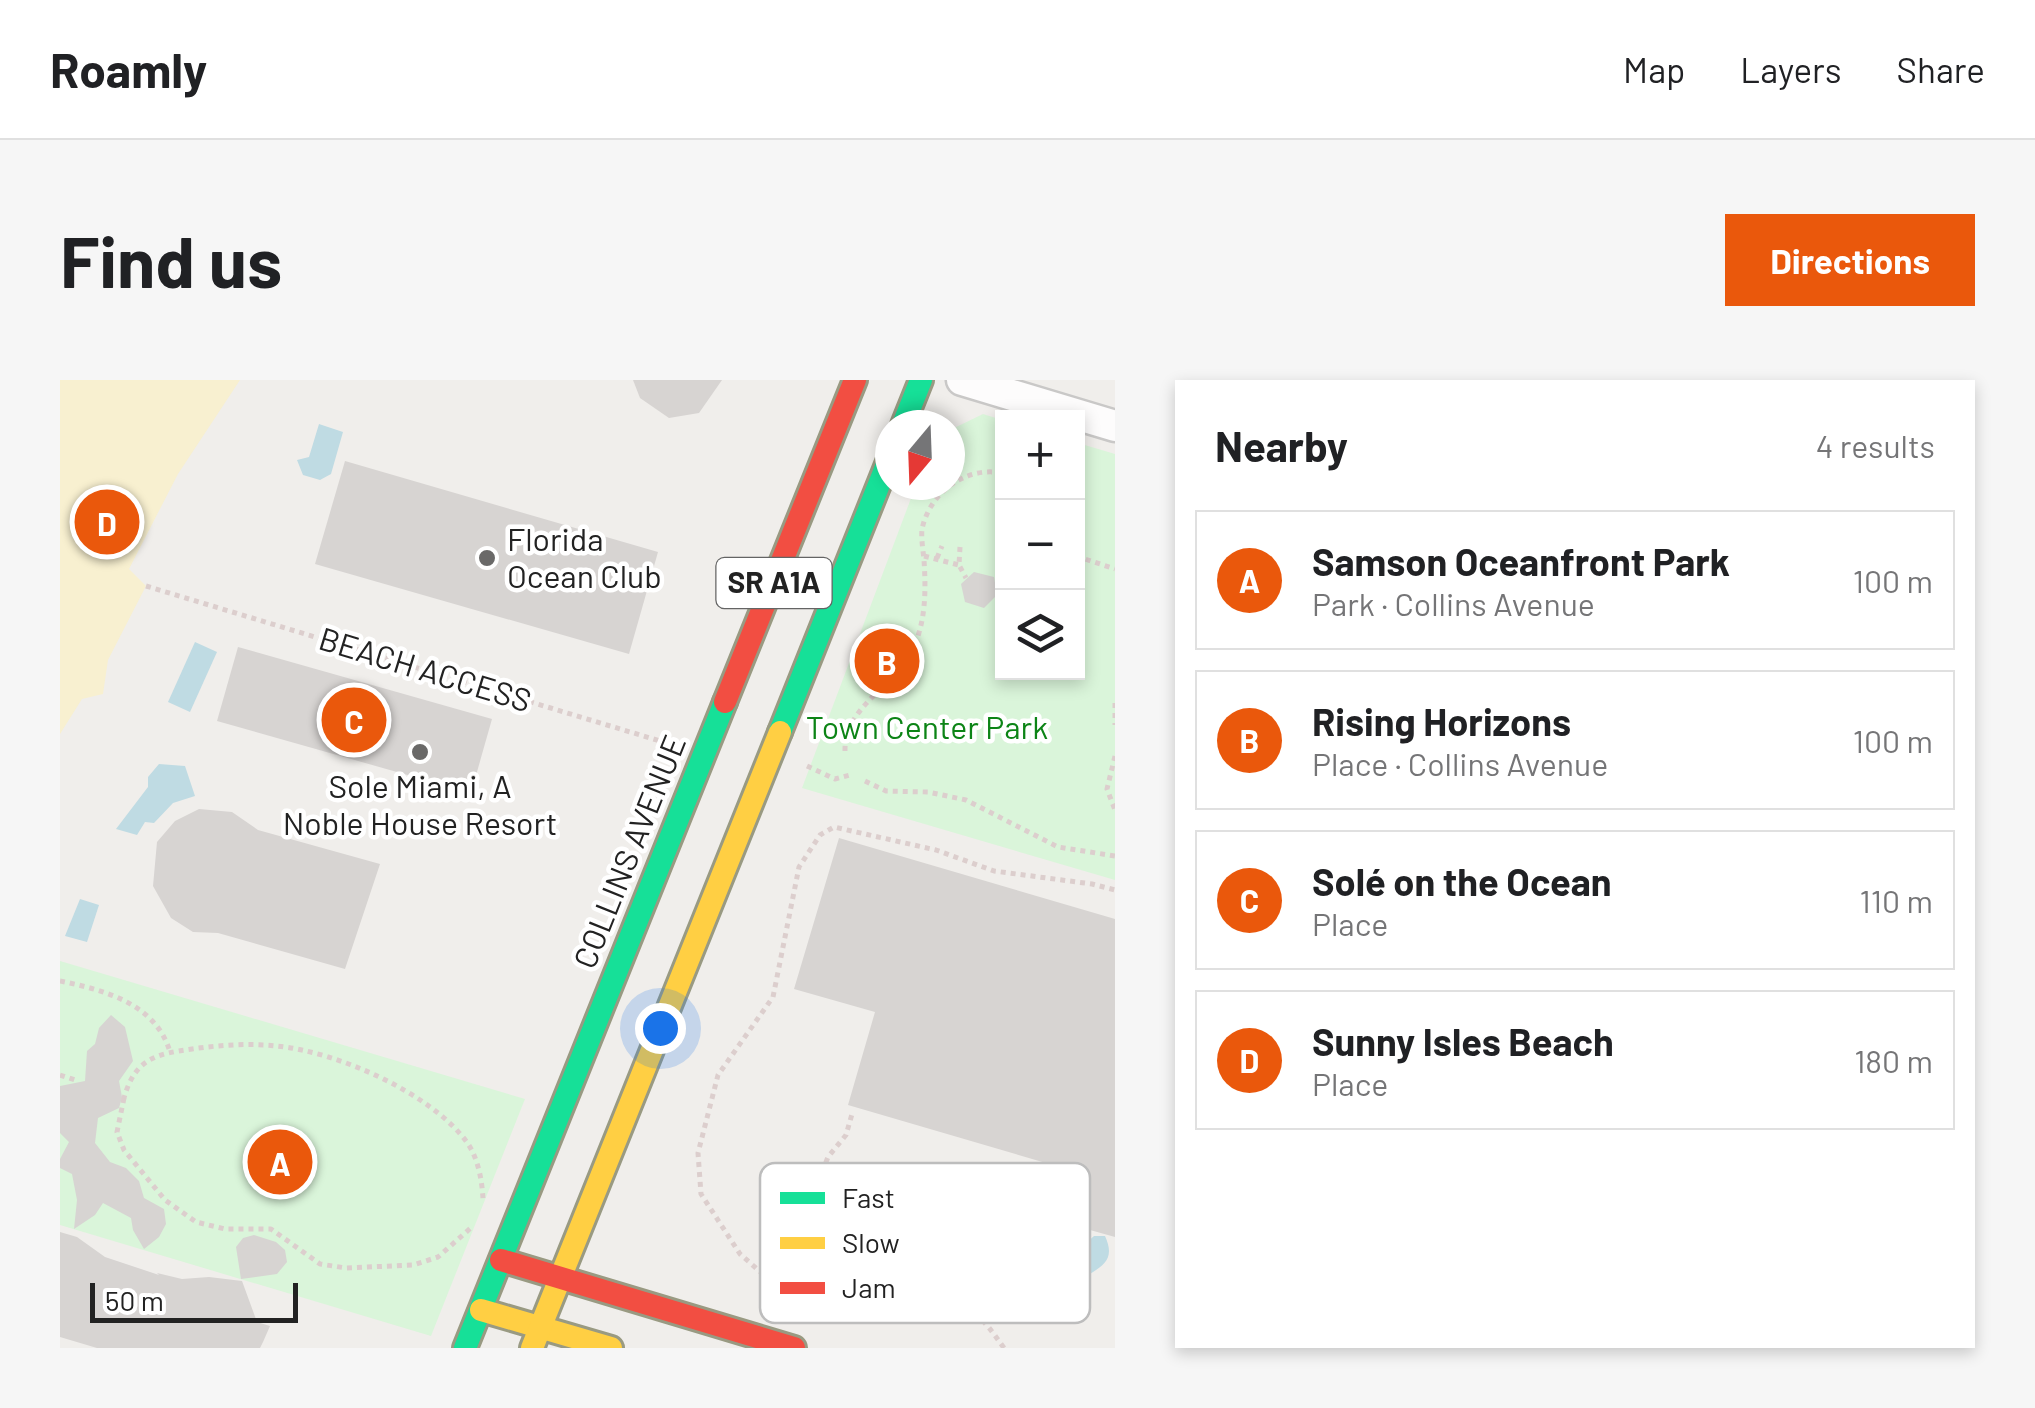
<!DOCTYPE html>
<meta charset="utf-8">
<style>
:root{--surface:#fff;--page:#f6f6f6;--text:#202124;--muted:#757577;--line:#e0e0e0;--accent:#ea580c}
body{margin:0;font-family:Barlow,sans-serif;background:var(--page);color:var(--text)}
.controls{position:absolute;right:30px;top:30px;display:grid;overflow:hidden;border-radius:0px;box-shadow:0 5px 15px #0003}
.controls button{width:90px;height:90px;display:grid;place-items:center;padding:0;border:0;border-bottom:2px solid var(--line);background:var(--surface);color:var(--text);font:50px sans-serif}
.compass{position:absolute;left:815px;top:30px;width:90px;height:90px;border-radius:50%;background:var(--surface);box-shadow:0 5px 15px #0003;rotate:199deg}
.scale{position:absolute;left:30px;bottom:25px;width:208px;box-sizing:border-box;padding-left:10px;border:5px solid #222;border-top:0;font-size:28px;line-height:35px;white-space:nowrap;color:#222;-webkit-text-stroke:8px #fff;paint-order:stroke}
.you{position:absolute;left:600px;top:648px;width:35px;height:35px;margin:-25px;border:8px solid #fff;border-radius:50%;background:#1a73e8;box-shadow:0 0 0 15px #1a73e833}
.badge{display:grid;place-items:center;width:65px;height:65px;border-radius:50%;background:var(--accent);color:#fff;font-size:32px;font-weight:700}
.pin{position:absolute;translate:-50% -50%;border:5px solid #fff;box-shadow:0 2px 10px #0006}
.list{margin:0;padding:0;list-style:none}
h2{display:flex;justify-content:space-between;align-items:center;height:130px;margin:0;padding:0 40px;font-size:42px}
h2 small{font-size:32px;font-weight:400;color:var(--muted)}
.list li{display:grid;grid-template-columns:65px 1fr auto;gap:30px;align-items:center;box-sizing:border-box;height:140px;margin:0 20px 20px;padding:0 20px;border:2px solid var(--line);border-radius:0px}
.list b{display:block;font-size:38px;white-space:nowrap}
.list p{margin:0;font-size:32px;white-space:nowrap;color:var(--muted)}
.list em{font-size:32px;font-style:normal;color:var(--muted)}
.icon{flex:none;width:55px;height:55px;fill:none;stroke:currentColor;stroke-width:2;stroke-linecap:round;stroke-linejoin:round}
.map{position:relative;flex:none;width:1055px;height:968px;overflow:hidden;border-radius:0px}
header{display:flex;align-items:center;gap:60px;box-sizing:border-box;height:140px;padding:0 50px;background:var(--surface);border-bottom:2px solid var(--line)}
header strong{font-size:48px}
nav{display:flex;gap:55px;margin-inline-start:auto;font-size:35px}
.intro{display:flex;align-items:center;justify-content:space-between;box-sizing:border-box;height:240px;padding:0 60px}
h1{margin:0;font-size:70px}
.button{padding:25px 45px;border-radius:0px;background:var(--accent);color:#fff;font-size:35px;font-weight:700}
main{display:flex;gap:60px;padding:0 60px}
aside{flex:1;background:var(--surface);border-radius:0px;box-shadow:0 5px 15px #0003}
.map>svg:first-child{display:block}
</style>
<header>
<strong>Roamly</strong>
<nav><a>Map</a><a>Layers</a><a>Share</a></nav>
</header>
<div class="intro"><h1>Find us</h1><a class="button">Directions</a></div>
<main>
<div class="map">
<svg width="1055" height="968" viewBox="0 0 1055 968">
<rect width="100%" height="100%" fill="#f0eeeb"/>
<polygon fill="#f8f0d0" points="0,0 180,0 118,94 69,189 86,206 48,280 43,314 22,319 0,354"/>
<g fill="#daf5da">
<polygon points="923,34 942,40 942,292 1018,292 1018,63 1055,74 1055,500 742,408 856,105 890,105 890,50"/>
<polygon points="0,581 465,719 371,956 0,845"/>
</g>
<g fill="#bfdbe3">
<polygon points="259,44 283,52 271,94 260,100 243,95 237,80 249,77"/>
<polygon points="135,262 157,272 130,332 108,322"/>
<polygon points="99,384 125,386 135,416 113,423 94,443 85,442 77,455 56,449 88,407 88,397"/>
<polygon points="20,519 39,525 27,562 5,556"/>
<path d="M810,824L823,827L837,844L850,847L868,842L879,843L897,857L913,862L967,867L989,853L994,854L1001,871L1013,875L1034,856H1045C1055,878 1045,885 1028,895L1020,922C1003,936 980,931 972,910L977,900L967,884L879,861L855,870L837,866L829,869L823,872L810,892L793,894L779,883L777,874L794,830Z"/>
</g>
<g fill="#d7d4d2">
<polygon points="573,0 662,0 639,33 609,38 580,18"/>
<polygon points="285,81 598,172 569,274 255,184"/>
<polygon points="914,192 934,197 937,215 924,228 905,222 901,204"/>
<polygon points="178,267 432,339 411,413 157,341"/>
<polygon points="139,429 172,432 198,450 320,484 285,589 158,553 133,552 111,538 93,506 97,462 115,441"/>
<polygon points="779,458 1055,539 1055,857 998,841 1013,791 788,725 815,632 734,609"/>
<polygon points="51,635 65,647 73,681 59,701 62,717 59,728 38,738 35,763 50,782 66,788 79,801 84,818 104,829 106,844 99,857 84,869 73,850 71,838 43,823 35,835 14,849 17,820 12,794 0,788 0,779 9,762 0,753 0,706 25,701 27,671 35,664 39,648"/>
<polygon points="0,852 17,857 45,877 99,895 97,893 122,899 149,897 182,901 197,942 210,946 203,962 200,968 37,968 0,957"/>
<polygon points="194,855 216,862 225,870 227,882 217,894 181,899 176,867 183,858"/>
</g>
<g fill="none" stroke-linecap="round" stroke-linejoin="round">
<defs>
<polyline id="street" points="902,0 1055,46"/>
<g id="fast">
<polyline points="843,45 861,0"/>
<polyline points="720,352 830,77"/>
<polyline points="405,968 665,322"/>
</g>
<g id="slow">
<polyline points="421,930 551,968"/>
<polyline points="472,968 720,352"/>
</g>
<g id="jam">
<polyline points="665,322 795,0"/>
<polyline points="441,880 734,968"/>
</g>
</defs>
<use href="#street" stroke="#c9c8c7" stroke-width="35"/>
<use href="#fast" stroke="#999a82" stroke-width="28"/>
<use href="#slow" stroke="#999a82" stroke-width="28"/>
<use href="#jam" stroke="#999a82" stroke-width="28"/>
<g stroke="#dccecd" stroke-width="5" stroke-dasharray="5 5" stroke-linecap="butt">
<polyline points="900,167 899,185 906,198"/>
<polyline points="1018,173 1025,179 1055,189"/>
<polyline points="864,176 899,185"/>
<polyline points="877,178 882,166"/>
<polyline points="86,206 610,364"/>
<polyline points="1055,323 1055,345"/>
<polyline points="767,341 788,348"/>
<path d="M785,371C784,327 834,307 852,271C866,242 866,211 864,180C863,170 861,158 862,149C870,112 906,86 942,93"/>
<polyline points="1055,376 1047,409 1055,430"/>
<polyline points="747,386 775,399 790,395"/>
<polyline points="805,401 826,411 868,412 906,420 998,467 1055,476"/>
<path d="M0,601C45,610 96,624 110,672"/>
<polyline points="0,695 18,701"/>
<path d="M62,717L64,718C75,679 95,674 132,669C160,665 189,663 217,666C277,672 369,712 406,761C418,777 422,800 423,819"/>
<polyline points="64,718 57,752 64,770 105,820 136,842 165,849 211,849 260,884 286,888 353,885 378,877 413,846"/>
<polyline points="706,895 721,885 732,867 768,777 786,755 792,734"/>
<polyline points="712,928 728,908"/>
<path d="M944,968C921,936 916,928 876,924L859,938L840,932L796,927L728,908L705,896L680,874L641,814L638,773L658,695L713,617L739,487L760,455L774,447L876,470L934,491L1032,504L1055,510"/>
</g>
<use href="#street" stroke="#fdfcfc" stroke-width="30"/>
<use href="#fast" stroke="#16e098" stroke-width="22"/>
<use href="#slow" stroke="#ffcf43" stroke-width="22"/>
<use href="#jam" stroke="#f24e42" stroke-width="22"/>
</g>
<g fill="#6a6968" stroke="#fff" stroke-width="4">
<circle cx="427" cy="178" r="10"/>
<circle cx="360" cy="372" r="10"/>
</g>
<g text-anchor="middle" stroke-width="9" stroke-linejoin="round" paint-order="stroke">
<rect fill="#fff" stroke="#646464" stroke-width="2.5" x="656.5" y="178" width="115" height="50" rx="8"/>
<g font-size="30" font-weight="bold" fill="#222">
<text x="714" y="213">SR A1A</text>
</g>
<g font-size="32" fill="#222" stroke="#fff" text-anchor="start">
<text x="447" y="171">Florida<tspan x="447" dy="37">Ocean Club</tspan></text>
<text x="360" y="418" text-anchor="middle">Sole Miami, A<tspan x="360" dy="37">Noble House Resort</tspan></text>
</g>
<g font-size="32" fill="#222" stroke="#fff">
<text transform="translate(365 290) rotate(17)" y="11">BEACH ACCESS</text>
<text transform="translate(570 472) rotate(-68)" y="11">COLLINS AVENUE</text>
</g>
<g font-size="32" fill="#0c8416" stroke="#fff">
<text x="867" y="359">Town Center Park</text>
</g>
</g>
<rect x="700" y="783" width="330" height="160" rx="15" fill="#fff" stroke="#bdbdbd" stroke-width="2.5"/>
<rect x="720" y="812" width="45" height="12" fill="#16e098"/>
<rect x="720" y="857" width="45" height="12" fill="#ffcf43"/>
<rect x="720" y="902" width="45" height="12" fill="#f24e42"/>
<g font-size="28" fill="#222">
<text x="782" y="828">Fast</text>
<text x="782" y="873">Slow</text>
<text x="782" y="918">Jam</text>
</g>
</svg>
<div class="controls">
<button>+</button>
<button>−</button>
<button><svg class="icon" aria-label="layers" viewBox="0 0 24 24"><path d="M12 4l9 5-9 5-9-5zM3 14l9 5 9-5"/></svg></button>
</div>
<svg class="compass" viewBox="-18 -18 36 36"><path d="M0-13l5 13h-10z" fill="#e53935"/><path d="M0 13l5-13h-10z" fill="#757577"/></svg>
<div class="scale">50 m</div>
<div class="you"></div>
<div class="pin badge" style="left:220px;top:782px">A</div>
<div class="pin badge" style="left:827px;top:281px">B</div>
<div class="pin badge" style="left:294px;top:340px">C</div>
<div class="pin badge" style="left:47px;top:142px">D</div>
</div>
<aside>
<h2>Nearby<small>4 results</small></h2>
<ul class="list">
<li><span class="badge">A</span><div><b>Samson Oceanfront Park</b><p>Park · Collins Avenue</p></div><em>100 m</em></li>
<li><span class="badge">B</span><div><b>Rising Horizons</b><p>Place · Collins Avenue</p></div><em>100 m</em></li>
<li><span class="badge">C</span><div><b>Solé on the Ocean</b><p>Place</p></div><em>110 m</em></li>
<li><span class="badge">D</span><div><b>Sunny Isles Beach</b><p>Place</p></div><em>180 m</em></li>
</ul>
</aside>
</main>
